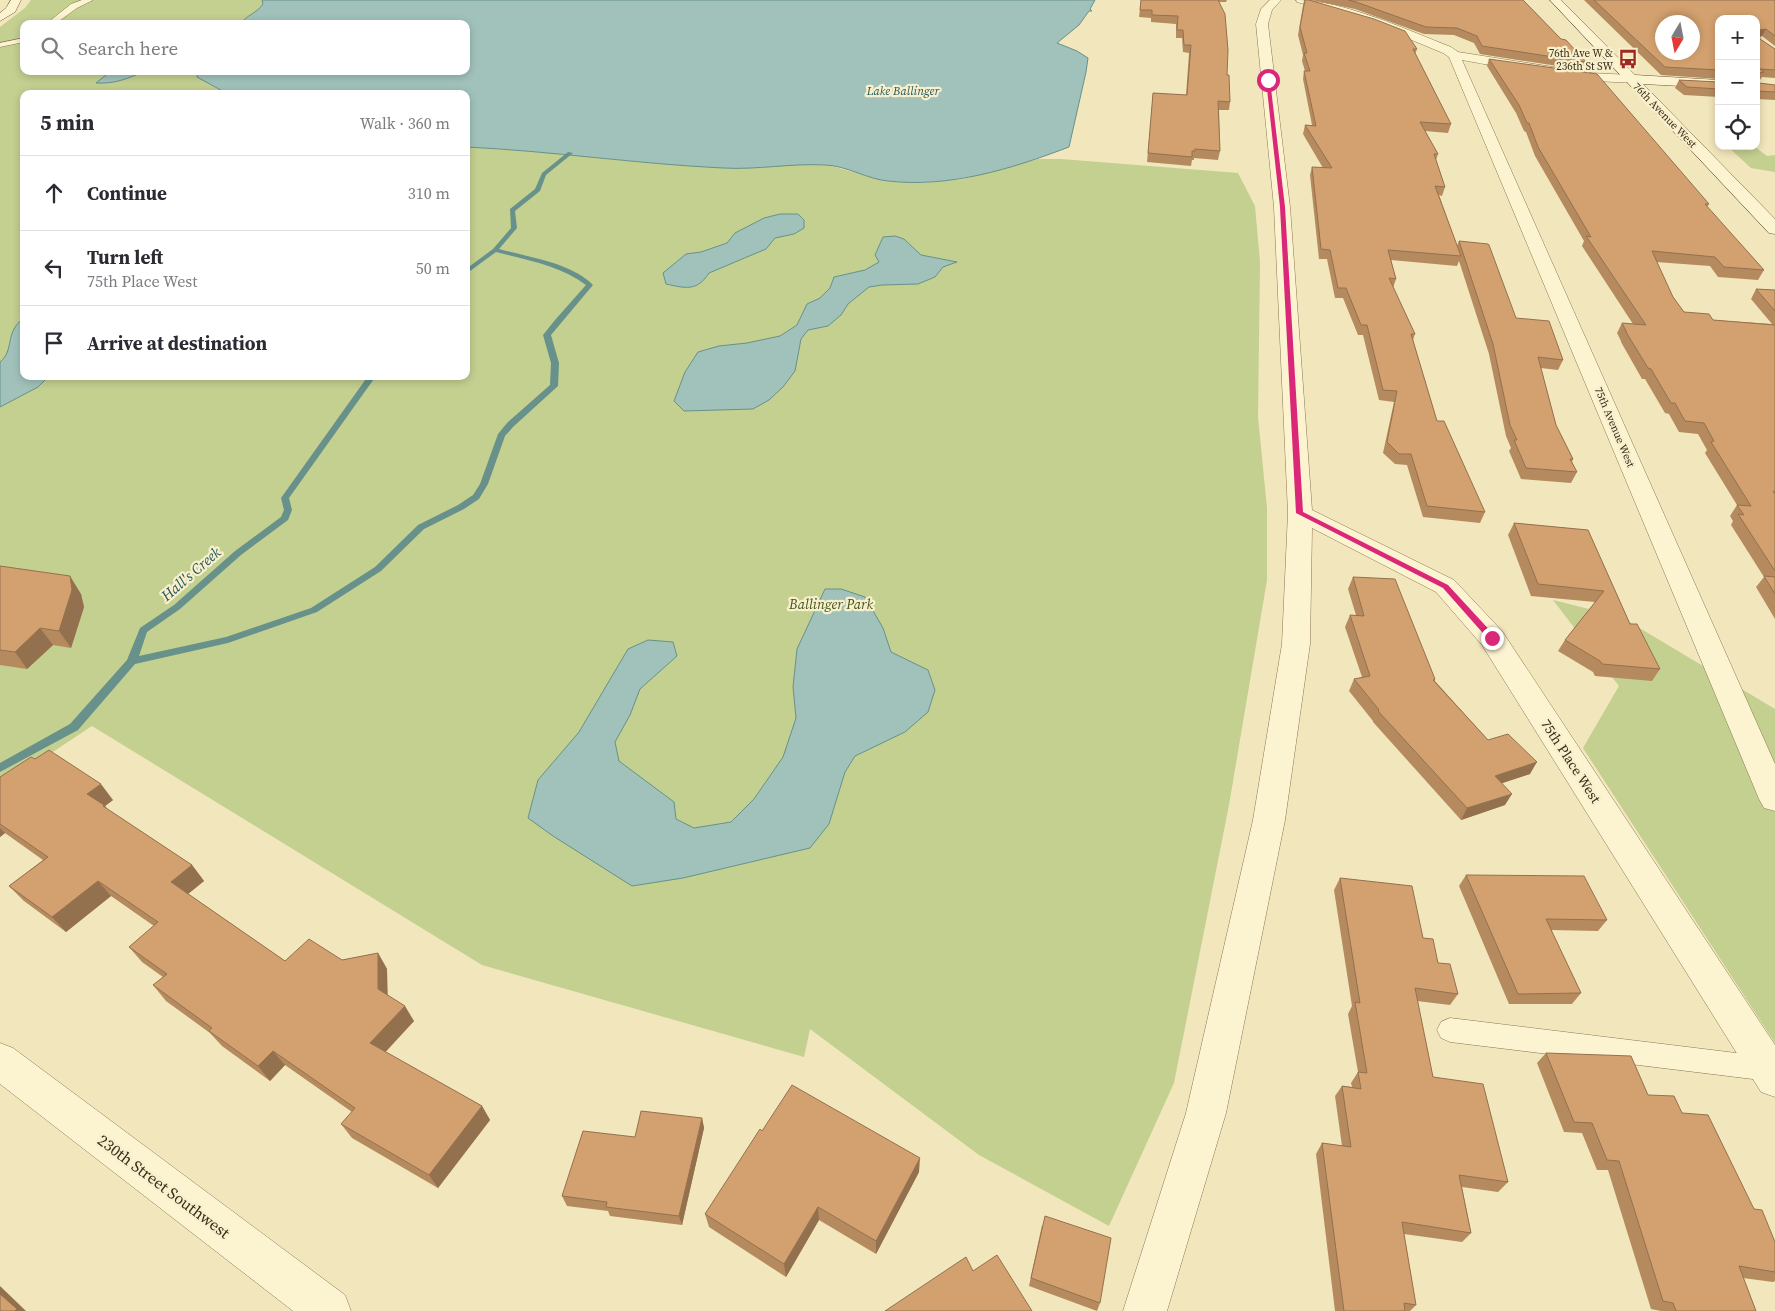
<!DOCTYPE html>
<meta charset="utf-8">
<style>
:root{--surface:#fff;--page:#f2f2f3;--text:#2b2b33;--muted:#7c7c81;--line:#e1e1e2}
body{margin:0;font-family:"Source Serif 4",serif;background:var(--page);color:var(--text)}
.controls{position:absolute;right:15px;top:15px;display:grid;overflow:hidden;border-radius:10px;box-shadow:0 2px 8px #0003}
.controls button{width:45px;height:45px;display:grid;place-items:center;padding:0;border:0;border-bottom:1px solid var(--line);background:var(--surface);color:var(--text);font:25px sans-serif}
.compass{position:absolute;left:1655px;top:15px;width:45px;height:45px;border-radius:50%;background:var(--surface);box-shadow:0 2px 8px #0003;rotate:190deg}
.stop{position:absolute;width:15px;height:15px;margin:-11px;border:4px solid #db2777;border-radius:50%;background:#fff}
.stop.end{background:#db2777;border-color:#fff;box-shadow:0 1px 5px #0008}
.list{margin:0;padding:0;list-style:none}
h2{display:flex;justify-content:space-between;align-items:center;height:65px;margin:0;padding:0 20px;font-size:21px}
h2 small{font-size:16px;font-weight:400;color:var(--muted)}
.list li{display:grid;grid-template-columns:32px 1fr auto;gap:15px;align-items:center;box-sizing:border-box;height:75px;padding:0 20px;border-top:1px solid var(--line)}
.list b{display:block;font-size:19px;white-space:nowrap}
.list p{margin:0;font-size:16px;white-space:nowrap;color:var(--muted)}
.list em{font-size:16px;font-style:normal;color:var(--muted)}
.icon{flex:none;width:28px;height:28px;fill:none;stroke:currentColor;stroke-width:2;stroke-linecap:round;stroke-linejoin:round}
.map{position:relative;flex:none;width:1775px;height:1311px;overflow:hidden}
.search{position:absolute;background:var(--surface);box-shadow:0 2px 8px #0003;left:20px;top:20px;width:450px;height:55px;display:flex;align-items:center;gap:12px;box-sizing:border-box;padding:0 18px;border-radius:10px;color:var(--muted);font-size:19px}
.panel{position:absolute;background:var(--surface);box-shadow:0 2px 8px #0003;left:20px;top:90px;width:450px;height:290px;border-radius:10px}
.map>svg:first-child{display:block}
</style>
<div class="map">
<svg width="1775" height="1311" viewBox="0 0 1775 1311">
<rect width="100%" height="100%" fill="#f2e6bc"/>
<g fill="#c3d090">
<path d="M31,0H262L263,4C257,13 247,15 240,24H24V71H197L211,85L228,94H24V376H466V147L570,153L616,160L725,168H758L794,164L828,165L885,181L922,183L963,179L1038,159H1061L1238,173L1255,206L1260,262L1258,417L1267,508V580L1229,805L1174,1083L1109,1226L979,1155L810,1029L804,1057L482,965L92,726L0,787V27L25,8Z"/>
<polygon points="1727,146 1754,146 1767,156 1775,155 1775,172 1751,168"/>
<polygon points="1553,600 1621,617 1775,709 1775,1043 1583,748 1619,686"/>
</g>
<g fill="#a1c2bb" stroke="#67918a">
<path d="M262,0H1095L1090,9L1092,11H1089L1079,25L1057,43L1077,51L1088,58L1086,72L1069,147C1011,169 950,188 888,181C867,179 847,166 826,165C791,163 758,170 723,168C637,164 552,151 466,147V94H228L197,77V71H466V24H240C247,15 257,13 263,4Z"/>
<path d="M111,71H144C128,79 114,84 96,83Z"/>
<path d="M780,214H798L804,220V228L794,234L775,238L766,249L709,273C697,292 685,288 666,284L663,273L686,254L701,252L727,243L735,233L764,218Z"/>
<polygon points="895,236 904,239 921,255 957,262 943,267 935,277 918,284 882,285 869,287 848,304 841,315 828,326 808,330 801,339 795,371 783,387 769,400 753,409 684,411 674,401 685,372 698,352 719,346 747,343 780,336 797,325 807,304 820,298 830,288 834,277 865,270 879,262 875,255 883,237"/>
<path d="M24,318V376H45V380L38,387L0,407V362C15,350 4,332 24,318Z"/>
<polygon points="825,589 841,589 865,597 883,628 891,652 928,670 935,690 928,712 905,732 855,756 845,772 829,824 810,848 683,878 632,886 553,836 528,818 538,780 579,732 628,649 648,640 673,642 677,656 640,689 630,715 615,742 619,761 674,802 676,819 694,828 731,822 754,799 783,757 796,718 793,687 797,649"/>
</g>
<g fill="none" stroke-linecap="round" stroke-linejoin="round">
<path fill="#67918a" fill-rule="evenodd" d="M568,152L573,153L546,175L540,191L515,211L517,228L499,249C528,257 572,263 593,285L551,335L559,363L558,386L513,427L505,436L488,484L479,499L464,509L424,529L381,571L317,612L228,643L135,664L78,730L0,772V763L70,724L127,660L140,628L174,605L235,551L281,517L284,510L281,498L368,376H376L289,498L292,510L288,520L241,555L180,609L147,632L139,656L226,637L311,608L375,567L418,525L458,505L473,495L480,484L498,434L507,423L550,385L551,363L543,335L555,320L586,285C561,266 527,260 496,252L466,274V269L493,249L511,228L510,209L535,189L542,173Z"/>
<defs>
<g id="lane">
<polygon points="82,0 93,0 77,8 55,24 46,24 71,4"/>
<polygon points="24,38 24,42 0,47 0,43"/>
<polygon points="1450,1018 1769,1057 1775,1059 1775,1079 1769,1081 1450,1042 1441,1038 1437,1030 1441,1022"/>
</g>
<g id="street">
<polygon points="1270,0 1281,0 1272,10 1268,24 1290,207 1312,510 1454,580 1502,631 1775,1045 1775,1097 1761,1092 1482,645 1436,592 1312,528 1310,644 1285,820 1226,1113 1167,1311 1123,1311 1186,1113 1253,820 1282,644 1288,513 1274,207 1256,24 1261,9"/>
<path d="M1296,0C1343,0 1407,30 1451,47L1458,52L1591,73L1630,75L1636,79C1626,91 1485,64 1462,60L1775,764V811L1764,808L1759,799L1449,57L1443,53L1373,24L1297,2Z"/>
<polygon points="0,1043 13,1048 345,1295 351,1311 293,1311 0,1084"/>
</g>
<g id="secondary">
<polygon points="11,0 21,0 15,12 0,21 0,13 6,8"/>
<polygon points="1550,0 1561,0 1635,75 1719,80 1719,88 1643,84 1775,219 1775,234 1769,233"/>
</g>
</defs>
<use href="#lane" stroke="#8b7654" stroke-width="1"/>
<use href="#street" stroke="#8b7654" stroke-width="1"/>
<use href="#secondary" stroke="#6c5738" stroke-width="1"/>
<use href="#lane" fill="#fcf3d0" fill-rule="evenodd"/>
<use href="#street" fill="#fcf3d0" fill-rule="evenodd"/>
<use href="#secondary" fill="#fcf3d0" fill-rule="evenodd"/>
</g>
<g fill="#b58a5f">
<polygon points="1141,0 1227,0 1226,2 1219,2 1230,102 1229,110 1219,110 1220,151 1218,160 1194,158 1194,160 1192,160 1191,166 1147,162 1153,93 1186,95 1189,53 1183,52 1182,38 1176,38 1176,24 1151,22 1151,18 1139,17"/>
<polygon points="1304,0 1417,49 1415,54 1451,124 1448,133 1425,131 1438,154 1436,160 1445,187 1442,196 1439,195 1457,246 1459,241 1516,318 1563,360 1558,370 1541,368 1556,425 1573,459 1572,462 1577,472 1571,483 1521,479 1509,451 1511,448 1506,436 1489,354 1459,261 1457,266 1391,260 1396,279 1393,288 1415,334 1413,340 1437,421 1485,512 1480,523 1423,517 1407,465 1395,464 1383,453 1394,402 1379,400 1363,335 1358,335 1343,298 1335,298 1327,259 1319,259 1310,175 1312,167 1323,168 1303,134 1305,125 1312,125 1303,79 1304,71 1305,71 1302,61 1303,55 1298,35"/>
<polygon points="1311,0 1523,0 1561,39 1586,62 1583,70 1480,54 1474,43 1454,35 1424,34 1355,9"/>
<polygon points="1584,0 1775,0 1775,46 1762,36 1760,37 1760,39 1775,49 1775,78 1762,77 1760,80 1759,80 1759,83 1775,85 1775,100 1756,99 1756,19 1719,19 1719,79 1661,75"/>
<polygon points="1489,59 1709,204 1707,207 1764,270 1758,280 1718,277 1710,266 1656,262 1673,297 1684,312 1713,320 1772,324 1751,299 1756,289 1775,290 1775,619 1756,587 1764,577 1731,525 1733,521 1730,516 1737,505 1705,453 1707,450 1698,434 1679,432 1669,414 1665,413 1645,379 1642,379 1621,342 1621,341 1617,333 1622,323 1633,324 1582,246 1584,241 1535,156 1526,132 1524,131 1516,113 1487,66"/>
<polygon points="1679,80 1719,82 1719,97 1684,95 1675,88"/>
<polygon points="1514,523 1588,530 1630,624 1660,669 1652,681 1595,676 1593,672 1558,651 1565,640 1595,602 1531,596 1508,535"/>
<polygon points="0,566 81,594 84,607 71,648 53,645 27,669 0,665"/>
<polygon points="1353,577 1435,679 1435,681 1488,740 1530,774 1501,783 1505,805 1461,820 1373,722 1373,721 1349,691 1354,679 1362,677 1345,627 1350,615 1356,615 1348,589"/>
<polygon points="35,759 113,800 105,806 108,810 192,865 204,881 188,894 285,961 342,960 378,953 387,969 387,995 414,1021 385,1052 482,1106 490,1120 438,1188 352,1138 341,1124 352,1112 285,1065 270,1081 222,1046 210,1033 166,1001 153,985 163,977 142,962 129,947 154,926 111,896 66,932 24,901 9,886 43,860 5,833 0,837 0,777"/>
<polygon points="1466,875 1607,920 1598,931 1551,930 1581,993 1572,1004 1509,1004 1459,886"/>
<polygon points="1340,878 1423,938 1458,994 1450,1005 1417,1001 1433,1077 1508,1182 1498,1192 1462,1187 1471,1233 1462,1242 1404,1234 1416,1305 1410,1311 1335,1311 1316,1154 1322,1143 1342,1146 1335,1096 1342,1086 1352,1087 1351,1083 1358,1072 1348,1014 1352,1006 1334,890"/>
<polygon points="1546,1053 1648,1095 1682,1113 1754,1209 1775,1242 1775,1281 1773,1282 1743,1278 1756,1311 1661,1311 1651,1309 1608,1170 1597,1170 1582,1133 1564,1132 1537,1063"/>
<polygon points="702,1118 704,1128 682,1225 610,1216 608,1211 567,1206 562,1196"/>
<polygon points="762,1131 919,1172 876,1254 819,1220 786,1277 709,1227 705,1214"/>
<polygon points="1042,1225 1100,1303 1097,1311 1029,1286"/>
</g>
<g fill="#94714e">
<polygon points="1766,29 1762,36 1756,38 1759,30"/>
<polygon points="70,576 81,594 84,607 71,648 59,631"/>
<polygon points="40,628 53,645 27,669 15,652"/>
<polygon points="1537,762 1530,774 1488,788 1495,776"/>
<polygon points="101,784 113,800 105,806 117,821 87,794"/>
<polygon points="1512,794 1505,805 1461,820 1467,808"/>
<polygon points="0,828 5,833 0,837"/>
<polygon points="192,865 204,881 183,898 171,882"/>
<polygon points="98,881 111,896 66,932 52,917"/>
<polygon points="378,953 387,969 388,1004 378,989"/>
<polygon points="405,1006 414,1021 380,1058 370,1043"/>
<polygon points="273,1051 285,1065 270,1081 258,1066"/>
<polygon points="482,1106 490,1120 438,1188 429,1175"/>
<polygon points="702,1118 704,1128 682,1225 679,1216"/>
<polygon points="920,1158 919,1172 876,1254 876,1241"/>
<polygon points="818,1207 819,1220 786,1277 784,1264"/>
<polygon points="0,1286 26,1311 15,1311 0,1294"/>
</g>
<g fill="#d3a16f" stroke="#94714e" fill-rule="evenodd">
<polygon points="1141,0 1218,0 1225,14 1228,50 1227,75 1229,75 1230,102 1218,101 1220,151 1195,149 1195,151 1192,151 1192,157 1148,153 1153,93 1187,95 1191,45 1184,45 1183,30 1177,30 1178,16 1152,15 1152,10 1140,10"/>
<polygon points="1305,0 1309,0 1374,19 1405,31 1417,49 1413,49 1451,124 1420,122 1438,154 1434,154 1445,187 1435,186 1461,256 1388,250 1396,279 1389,278 1415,334 1411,334 1437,421 1444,421 1485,512 1427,506 1411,454 1399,454 1387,442 1397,391 1383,390 1367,325 1361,325 1346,288 1338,288 1330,250 1321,249 1312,167 1332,168 1305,125 1316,126 1304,71 1310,71 1304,53 1307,53 1300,27"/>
<polygon points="1348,0 1523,0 1561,39 1566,40 1586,62 1482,46 1477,36 1457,28 1426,27 1356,2"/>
<path d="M1594,0H1775V36L1766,29L1759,30L1760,39L1775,49V70L1760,69L1764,72L1759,73V83L1775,85V92L1756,91V19H1719V70L1665,67ZM1662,22H1692V52H1662Z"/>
<polygon points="1489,59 1597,74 1709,204 1705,204 1764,270 1724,267 1715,257 1652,251 1673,297 1684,312 1709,314 1713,320 1775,325 1775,492 1773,491 1775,494 1775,571 1738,514 1744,515 1737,505 1751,506 1711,442 1714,441 1704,423 1685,421 1675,403 1671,403 1651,369 1648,368 1626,332 1627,333 1622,323 1646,325 1586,236 1591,237 1538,147 1529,123 1527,123 1519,105"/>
<polygon points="1679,80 1719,82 1719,89 1687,87"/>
<polygon points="1459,241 1488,244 1489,245 1516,318 1549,321 1563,360 1538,357 1556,425 1573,459 1570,459 1577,472 1526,468 1514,440 1517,440 1510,425 1493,344"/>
<polygon points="1756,289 1775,290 1775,311"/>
<polygon points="1514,523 1588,530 1630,624 1637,624 1660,669 1602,664 1600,661 1565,640 1604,591 1538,584"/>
<polygon points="0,566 70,576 72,590 59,631 40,628 15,652 0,650"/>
<polygon points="1764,576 1775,577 1775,594"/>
<polygon points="1353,577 1395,579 1435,679 1433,680 1488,740 1508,734 1537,762 1495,776 1512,794 1467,808 1378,711 1379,710 1354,679 1370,676 1350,615 1364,616"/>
<polygon points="49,750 101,784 87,794 104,805 103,806 192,865 171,882 285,961 309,939 342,960 378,953 378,989 405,1006 370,1043 482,1106 429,1175 341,1124 355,1108 273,1051 258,1066 209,1031 212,1028 153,985 167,974 129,947 158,922 98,881 52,917 9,886 48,857 0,824 0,777 31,757 35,759"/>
<polygon points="1466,875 1584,876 1607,920 1546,919 1581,993 1518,994"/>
<polygon points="1340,878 1412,886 1423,938 1433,939 1438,963 1450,964 1458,994 1415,988 1433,1077 1483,1084 1508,1182 1459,1175 1471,1233 1402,1222 1416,1305 1404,1303 1405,1311 1344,1311 1322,1143 1351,1147 1342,1086 1361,1089 1358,1072 1367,1073 1355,1002 1360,1003"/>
<polygon points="1546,1053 1631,1056 1648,1095 1674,1096 1682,1113 1708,1115 1754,1209 1762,1210 1775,1242 1775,1272 1739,1266 1756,1311 1676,1311 1673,1303 1663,1301 1619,1161 1607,1160 1592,1123 1574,1122"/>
<polygon points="792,1085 920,1158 876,1241 818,1207 784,1264 705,1214 760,1129 762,1131"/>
<polygon points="641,1111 702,1118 679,1216 606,1207 607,1202 562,1196 583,1131 635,1137"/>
<polygon points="1045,1216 1111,1238 1100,1303 1031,1278"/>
<polygon points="997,1255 1032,1311 885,1311 966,1257 973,1271"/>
<polygon points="0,1294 17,1309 15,1311 0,1311"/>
</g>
<polygon fill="#db2777" points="1268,79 1270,80 1285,207 1303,512 1448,585 1495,636 1495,640 1489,640 1443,588 1296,513 1280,207 1266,80"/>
<defs>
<symbol id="bus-bare" viewBox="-9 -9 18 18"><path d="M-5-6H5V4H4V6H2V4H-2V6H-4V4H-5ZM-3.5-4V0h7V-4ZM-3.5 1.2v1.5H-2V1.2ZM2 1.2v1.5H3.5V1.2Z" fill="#9f291f" stroke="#f8f0cd" stroke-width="2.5" paint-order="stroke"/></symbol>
</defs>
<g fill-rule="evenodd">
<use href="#bus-bare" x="1614" y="45" width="28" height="28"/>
</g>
<g text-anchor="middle" stroke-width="4.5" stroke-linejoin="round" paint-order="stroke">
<g font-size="11" fill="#392c1a" stroke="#f8f0cd" text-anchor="end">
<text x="1613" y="57">76th Ave W &amp;<tspan x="1613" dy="13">236th St SW</tspan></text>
</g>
<g font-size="11" fill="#392c1a" stroke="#f8f0cd">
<text transform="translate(1665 115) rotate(46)" y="4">76th Avenue West</text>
<text transform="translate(1615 427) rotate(67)" y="4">75th Avenue West</text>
</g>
<g font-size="12" font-style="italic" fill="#28595a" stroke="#f8f0cd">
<text x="903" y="95">Lake Ballinger</text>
</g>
<g font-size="14" font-style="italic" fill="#44571f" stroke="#f8f0cd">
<text x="831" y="609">Ballinger Park</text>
</g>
<g font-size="14" fill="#392c1a" stroke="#f8f0cd">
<text transform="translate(1571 761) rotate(57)" y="5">75th Place West</text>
</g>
<g font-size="15" font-style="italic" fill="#28595a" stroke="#f8f0cd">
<text transform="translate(191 574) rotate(-41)" y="5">Hall's Creek</text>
</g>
<g font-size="16" fill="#392c1a" stroke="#f8f0cd">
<text transform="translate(164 1186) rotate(37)" y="6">230th Street Southwest</text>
</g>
</g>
</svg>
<div class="controls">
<button>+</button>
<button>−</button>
<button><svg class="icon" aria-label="locate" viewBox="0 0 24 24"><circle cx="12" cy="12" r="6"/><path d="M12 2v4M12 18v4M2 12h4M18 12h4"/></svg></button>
</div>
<svg class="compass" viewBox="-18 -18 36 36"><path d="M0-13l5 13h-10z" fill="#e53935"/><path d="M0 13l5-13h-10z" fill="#7c7c81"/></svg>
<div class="stop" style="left:1268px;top:80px"></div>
<div class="stop end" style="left:1492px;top:638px"></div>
<div class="search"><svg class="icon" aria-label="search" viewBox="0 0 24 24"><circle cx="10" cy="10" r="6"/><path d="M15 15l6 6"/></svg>Search here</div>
<section class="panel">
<h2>5 min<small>Walk · 360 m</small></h2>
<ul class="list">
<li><svg class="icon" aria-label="ahead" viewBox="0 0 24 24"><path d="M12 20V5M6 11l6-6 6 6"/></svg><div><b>Continue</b></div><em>310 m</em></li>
<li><svg class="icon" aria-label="left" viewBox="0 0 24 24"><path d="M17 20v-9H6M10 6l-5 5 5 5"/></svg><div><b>Turn left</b><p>75th Place West</p></div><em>50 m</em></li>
<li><svg class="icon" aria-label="arrive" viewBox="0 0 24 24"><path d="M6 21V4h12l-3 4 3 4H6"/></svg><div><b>Arrive at destination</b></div></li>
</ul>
</section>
</div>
